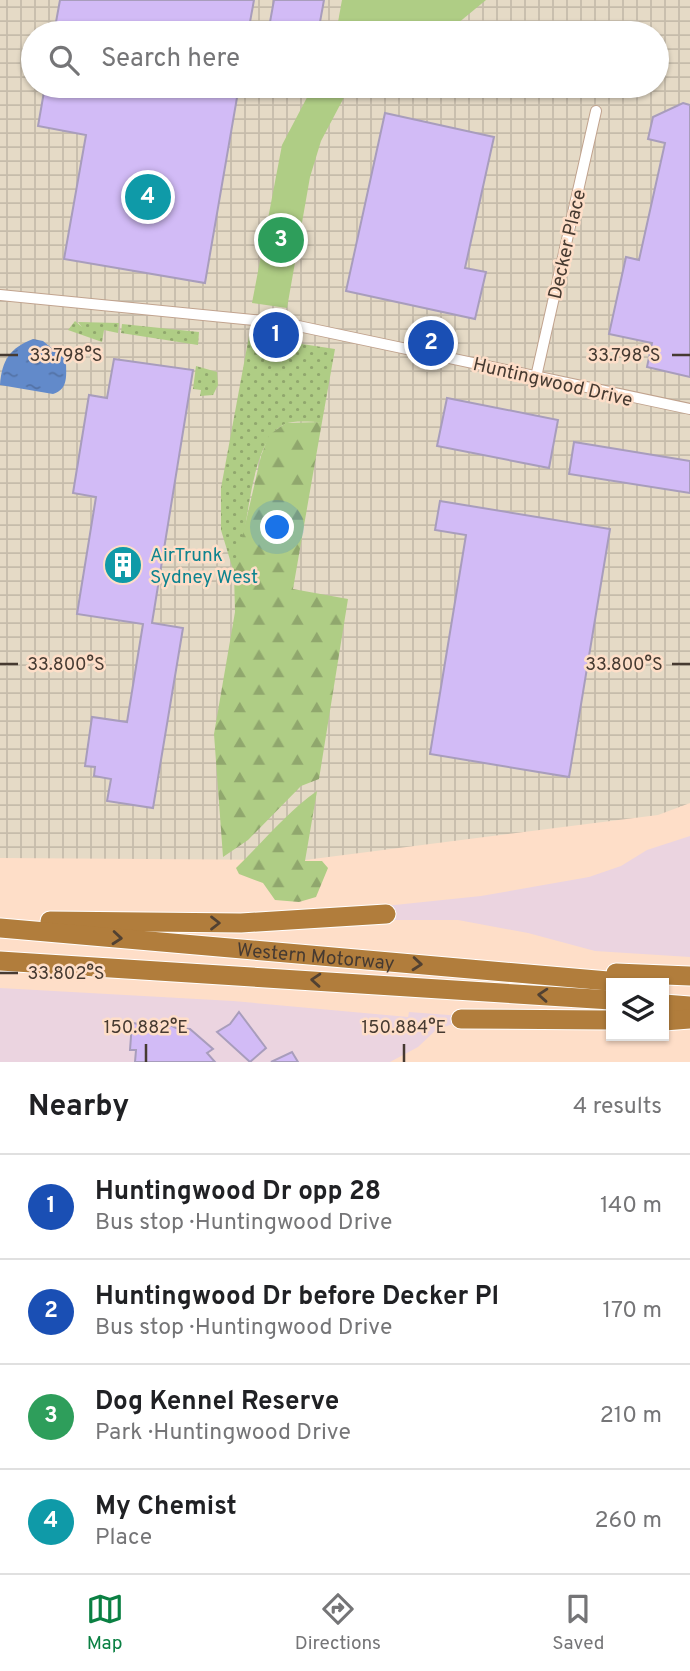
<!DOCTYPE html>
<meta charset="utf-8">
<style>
:root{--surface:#fff;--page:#f6f6f6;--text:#202124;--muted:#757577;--line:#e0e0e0;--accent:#0b8043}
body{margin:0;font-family:Overpass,sans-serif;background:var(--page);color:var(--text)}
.controls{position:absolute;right:21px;bottom:21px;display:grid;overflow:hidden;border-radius:0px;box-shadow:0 2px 5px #0004}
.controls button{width:63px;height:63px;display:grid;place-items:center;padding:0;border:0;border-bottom:2px solid var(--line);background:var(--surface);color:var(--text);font:35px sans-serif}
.you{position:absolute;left:278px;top:528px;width:24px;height:24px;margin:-18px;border:5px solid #fff;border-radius:50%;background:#1a73e8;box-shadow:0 0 0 10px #1a73e833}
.badge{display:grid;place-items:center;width:46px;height:46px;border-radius:50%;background:var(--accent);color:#fff;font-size:23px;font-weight:700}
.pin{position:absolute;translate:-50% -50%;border:4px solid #fff;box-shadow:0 2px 7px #0006}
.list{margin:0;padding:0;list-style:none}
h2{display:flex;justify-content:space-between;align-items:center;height:91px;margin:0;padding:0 28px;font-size:30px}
h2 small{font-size:23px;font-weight:400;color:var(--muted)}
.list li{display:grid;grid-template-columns:46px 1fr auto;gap:21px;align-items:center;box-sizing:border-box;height:105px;padding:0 28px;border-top:2px solid var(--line)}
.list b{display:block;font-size:26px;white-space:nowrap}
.list p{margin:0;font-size:23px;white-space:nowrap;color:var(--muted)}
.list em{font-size:23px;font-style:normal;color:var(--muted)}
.icon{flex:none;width:38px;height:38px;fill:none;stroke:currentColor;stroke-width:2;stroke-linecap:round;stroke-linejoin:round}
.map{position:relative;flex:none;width:690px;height:1062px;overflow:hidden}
.search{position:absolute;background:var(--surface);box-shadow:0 2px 5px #0004;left:21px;right:21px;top:21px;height:77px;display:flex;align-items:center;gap:18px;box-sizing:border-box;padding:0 24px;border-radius:38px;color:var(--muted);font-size:26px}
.sheet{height:511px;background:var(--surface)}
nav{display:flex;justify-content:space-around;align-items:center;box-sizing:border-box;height:98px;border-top:2px solid var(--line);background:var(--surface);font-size:19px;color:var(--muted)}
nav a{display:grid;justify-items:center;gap:4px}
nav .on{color:var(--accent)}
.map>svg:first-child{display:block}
</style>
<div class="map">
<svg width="690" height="1062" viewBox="0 0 690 1062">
<defs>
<pattern id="industrial-grid" width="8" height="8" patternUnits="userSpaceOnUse" patternTransform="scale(1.75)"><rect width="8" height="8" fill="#e5dac6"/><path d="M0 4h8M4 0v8" fill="none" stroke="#c6bcab"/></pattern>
<pattern id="grass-dots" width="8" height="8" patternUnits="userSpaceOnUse" patternTransform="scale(1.75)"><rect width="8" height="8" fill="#afcd85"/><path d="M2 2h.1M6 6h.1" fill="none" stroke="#90a76d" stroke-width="1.8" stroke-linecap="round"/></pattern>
<pattern id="forest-firs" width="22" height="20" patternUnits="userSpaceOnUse" patternTransform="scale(1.75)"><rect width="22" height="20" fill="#afcd85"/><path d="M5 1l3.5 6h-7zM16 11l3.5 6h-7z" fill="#90a76d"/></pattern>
<pattern id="water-ripples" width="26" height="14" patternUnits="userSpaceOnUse" patternTransform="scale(1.75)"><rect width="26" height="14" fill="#628aca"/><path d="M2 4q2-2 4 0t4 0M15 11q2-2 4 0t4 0" fill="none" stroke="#5372a5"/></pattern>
</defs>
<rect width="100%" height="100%" fill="#fedec8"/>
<g fill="#ebd4e0">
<polygon points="690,836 690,957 595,951 528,933 458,920 386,920 385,906 481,896 589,877 621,866 647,850"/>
<polygon points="0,988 233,1001 408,1017 409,1012 462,1016 461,1021 436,1030 418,1047 390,1062 0,1062"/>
</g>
<path fill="url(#industrial-grid)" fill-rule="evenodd" d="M0,0H690V803L658,815L305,860L0,858ZM33,33H657V86H33Z"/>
<g fill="url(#grass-dots)">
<polygon points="75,321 82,327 78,322 119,323 118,333 104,330 102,342 68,330"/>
<polygon points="122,324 199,332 198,345 121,333"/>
<path d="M249,336L335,349L322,422C311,422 294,420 285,424C247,441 250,537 234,573L221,530V488Z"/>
<polygon points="196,366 217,372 218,385 213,395 200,396 201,390 193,389"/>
</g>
<g fill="url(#forest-firs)">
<polygon points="322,422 293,589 348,599 319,779 301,786 248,840 223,857 214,734 235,612 234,573 261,456 269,435 286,423"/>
<path d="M317,791L305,861H322L328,868L316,897L299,902L275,900L263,883L239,874L236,868C263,842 287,812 317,791Z"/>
</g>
<g fill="#afcd85">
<polygon points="342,0 486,0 446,33 336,33"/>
<polygon points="313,86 350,86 321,141 310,177 287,308 252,303 282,145"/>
</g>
<path fill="url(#water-ripples)" d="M33,339L43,341L66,360C66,375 69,389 53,394L0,385C2,360 10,348 33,339Z"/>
<g fill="#d2bbf6" stroke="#a89dbc" stroke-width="2">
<polygon points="60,0 254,0 248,33 54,33"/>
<polygon points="274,0 324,0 318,33 268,33"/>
<polygon points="45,86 239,86 205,283 64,259 86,135 38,126"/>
<polygon points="683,103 690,105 690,377 647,367 652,343 609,334 626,257 639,260 665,143 648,139 653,117"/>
<polygon points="385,113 494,137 465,268 486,272 475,319 346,291"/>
<polygon points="114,359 193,370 152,623 183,628 153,808 107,801 111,779 94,776 95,767 85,766 92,717 127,722 143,624 77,614 96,497 73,493 89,395 107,398"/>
<polygon points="447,398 558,420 549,468 437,446"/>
<polygon points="574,442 690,461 690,493 569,474"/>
<polygon points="440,501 610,529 569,777 430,754 466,535 435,530"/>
<polygon points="239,1012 266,1048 250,1062 217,1032 230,1024"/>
<polygon points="164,1022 176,1028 190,1029 213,1049 207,1053 215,1062 135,1062 136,1050 130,1050 132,1023 152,1026"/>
<polygon points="292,1052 298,1062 271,1062"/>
</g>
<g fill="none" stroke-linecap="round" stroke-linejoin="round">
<defs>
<g id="minor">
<polyline points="0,295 284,323 690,409"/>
<polyline points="536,377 596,111"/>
</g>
<g id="motorway">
<polyline points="50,921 241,923 386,914"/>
<path id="s1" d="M0,928L631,983"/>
<polyline points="0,961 611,1000"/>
<polyline points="616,973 690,976"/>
<polyline points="664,1004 690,1006"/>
<polyline points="461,1019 611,1020"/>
<polyline points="664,1021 690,1019"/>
</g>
</defs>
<use href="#minor" stroke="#c1a38e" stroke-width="12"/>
<use href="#motorway" stroke="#fff" stroke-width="21"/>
<use href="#minor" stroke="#fff" stroke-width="10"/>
<use href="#motorway" stroke="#b17d3c" stroke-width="19"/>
</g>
<defs><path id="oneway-chevron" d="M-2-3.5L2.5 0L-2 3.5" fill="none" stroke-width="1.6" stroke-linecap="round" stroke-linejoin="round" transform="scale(1.75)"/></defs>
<g stroke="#514132">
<use href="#oneway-chevron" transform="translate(215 923)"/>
<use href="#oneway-chevron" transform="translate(117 938) rotate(5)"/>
<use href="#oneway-chevron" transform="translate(417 964) rotate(5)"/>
<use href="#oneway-chevron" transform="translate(316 980) rotate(-176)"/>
<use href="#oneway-chevron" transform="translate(543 995) rotate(-176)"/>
</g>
<path fill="none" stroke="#463a31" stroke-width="2.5" d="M0,355H18M672,355H690M0,664H18M672,664H690M0,973H18M146,1044V1062M404,1044V1062"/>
<defs>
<symbol id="building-disc" viewBox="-11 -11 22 22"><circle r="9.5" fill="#0f9aa8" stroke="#fedec8"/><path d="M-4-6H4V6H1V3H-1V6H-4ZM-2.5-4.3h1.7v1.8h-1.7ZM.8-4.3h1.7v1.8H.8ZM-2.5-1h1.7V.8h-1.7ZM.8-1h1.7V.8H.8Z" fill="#fff"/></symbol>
</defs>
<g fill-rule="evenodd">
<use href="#building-disc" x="101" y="543" width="44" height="44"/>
</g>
<g text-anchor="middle" stroke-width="5" stroke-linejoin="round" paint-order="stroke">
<g font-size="19" fill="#463a31" stroke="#fedec8">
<text transform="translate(566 244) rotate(-77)" y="7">Decker Place</text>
<text transform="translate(553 381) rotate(13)" y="7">Huntingwood Drive</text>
<text dy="7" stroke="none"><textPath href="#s1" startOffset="317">Western Motorway</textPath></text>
</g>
<g font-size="19" fill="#0d838f" stroke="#fedec8" text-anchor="start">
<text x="150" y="561">AirTrunk<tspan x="150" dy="22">Sydney West</tspan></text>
</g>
</g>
<g font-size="18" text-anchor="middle" fill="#463a31" stroke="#fedec8" stroke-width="5" stroke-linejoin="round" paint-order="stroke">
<text x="66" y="361">33.798°S</text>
<text x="624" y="361">33.798°S</text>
<text x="66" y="670">33.800°S</text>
<text x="624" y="670">33.800°S</text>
<text x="66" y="979">33.802°S</text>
<text x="146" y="1033">150.882°E</text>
<text x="404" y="1033">150.884°E</text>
</g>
</svg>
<div class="controls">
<button><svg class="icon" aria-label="layers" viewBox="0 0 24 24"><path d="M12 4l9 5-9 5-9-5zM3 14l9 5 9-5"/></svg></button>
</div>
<div class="you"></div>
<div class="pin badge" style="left:276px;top:335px;background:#1a4fb4">1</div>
<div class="pin badge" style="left:431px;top:343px;background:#1a4fb4">2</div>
<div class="pin badge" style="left:281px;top:240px;background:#2e9e5b">3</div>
<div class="pin badge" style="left:148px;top:197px;background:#0f9aa8">4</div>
<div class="search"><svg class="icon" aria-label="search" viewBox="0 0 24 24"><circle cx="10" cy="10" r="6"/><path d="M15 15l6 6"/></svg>Search here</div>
</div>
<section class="sheet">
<h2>Nearby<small>4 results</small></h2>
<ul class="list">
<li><span class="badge" style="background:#1a4fb4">1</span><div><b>Huntingwood Dr opp 28</b><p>Bus stop · Huntingwood Drive</p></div><em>140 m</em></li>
<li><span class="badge" style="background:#1a4fb4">2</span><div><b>Huntingwood Dr before Decker Pl</b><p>Bus stop · Huntingwood Drive</p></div><em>170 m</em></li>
<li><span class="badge" style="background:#2e9e5b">3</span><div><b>Dog Kennel Reserve</b><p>Park · Huntingwood Drive</p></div><em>210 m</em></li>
<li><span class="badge" style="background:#0f9aa8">4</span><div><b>My Chemist</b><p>Place</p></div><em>260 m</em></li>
</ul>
</section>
<nav>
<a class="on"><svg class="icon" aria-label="map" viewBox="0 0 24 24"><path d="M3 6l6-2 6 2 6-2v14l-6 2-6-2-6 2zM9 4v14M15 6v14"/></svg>Map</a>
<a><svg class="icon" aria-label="directions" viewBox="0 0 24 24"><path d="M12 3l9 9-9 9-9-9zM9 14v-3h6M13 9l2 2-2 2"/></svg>Directions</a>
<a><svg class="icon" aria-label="saved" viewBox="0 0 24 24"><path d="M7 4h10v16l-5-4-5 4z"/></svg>Saved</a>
</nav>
